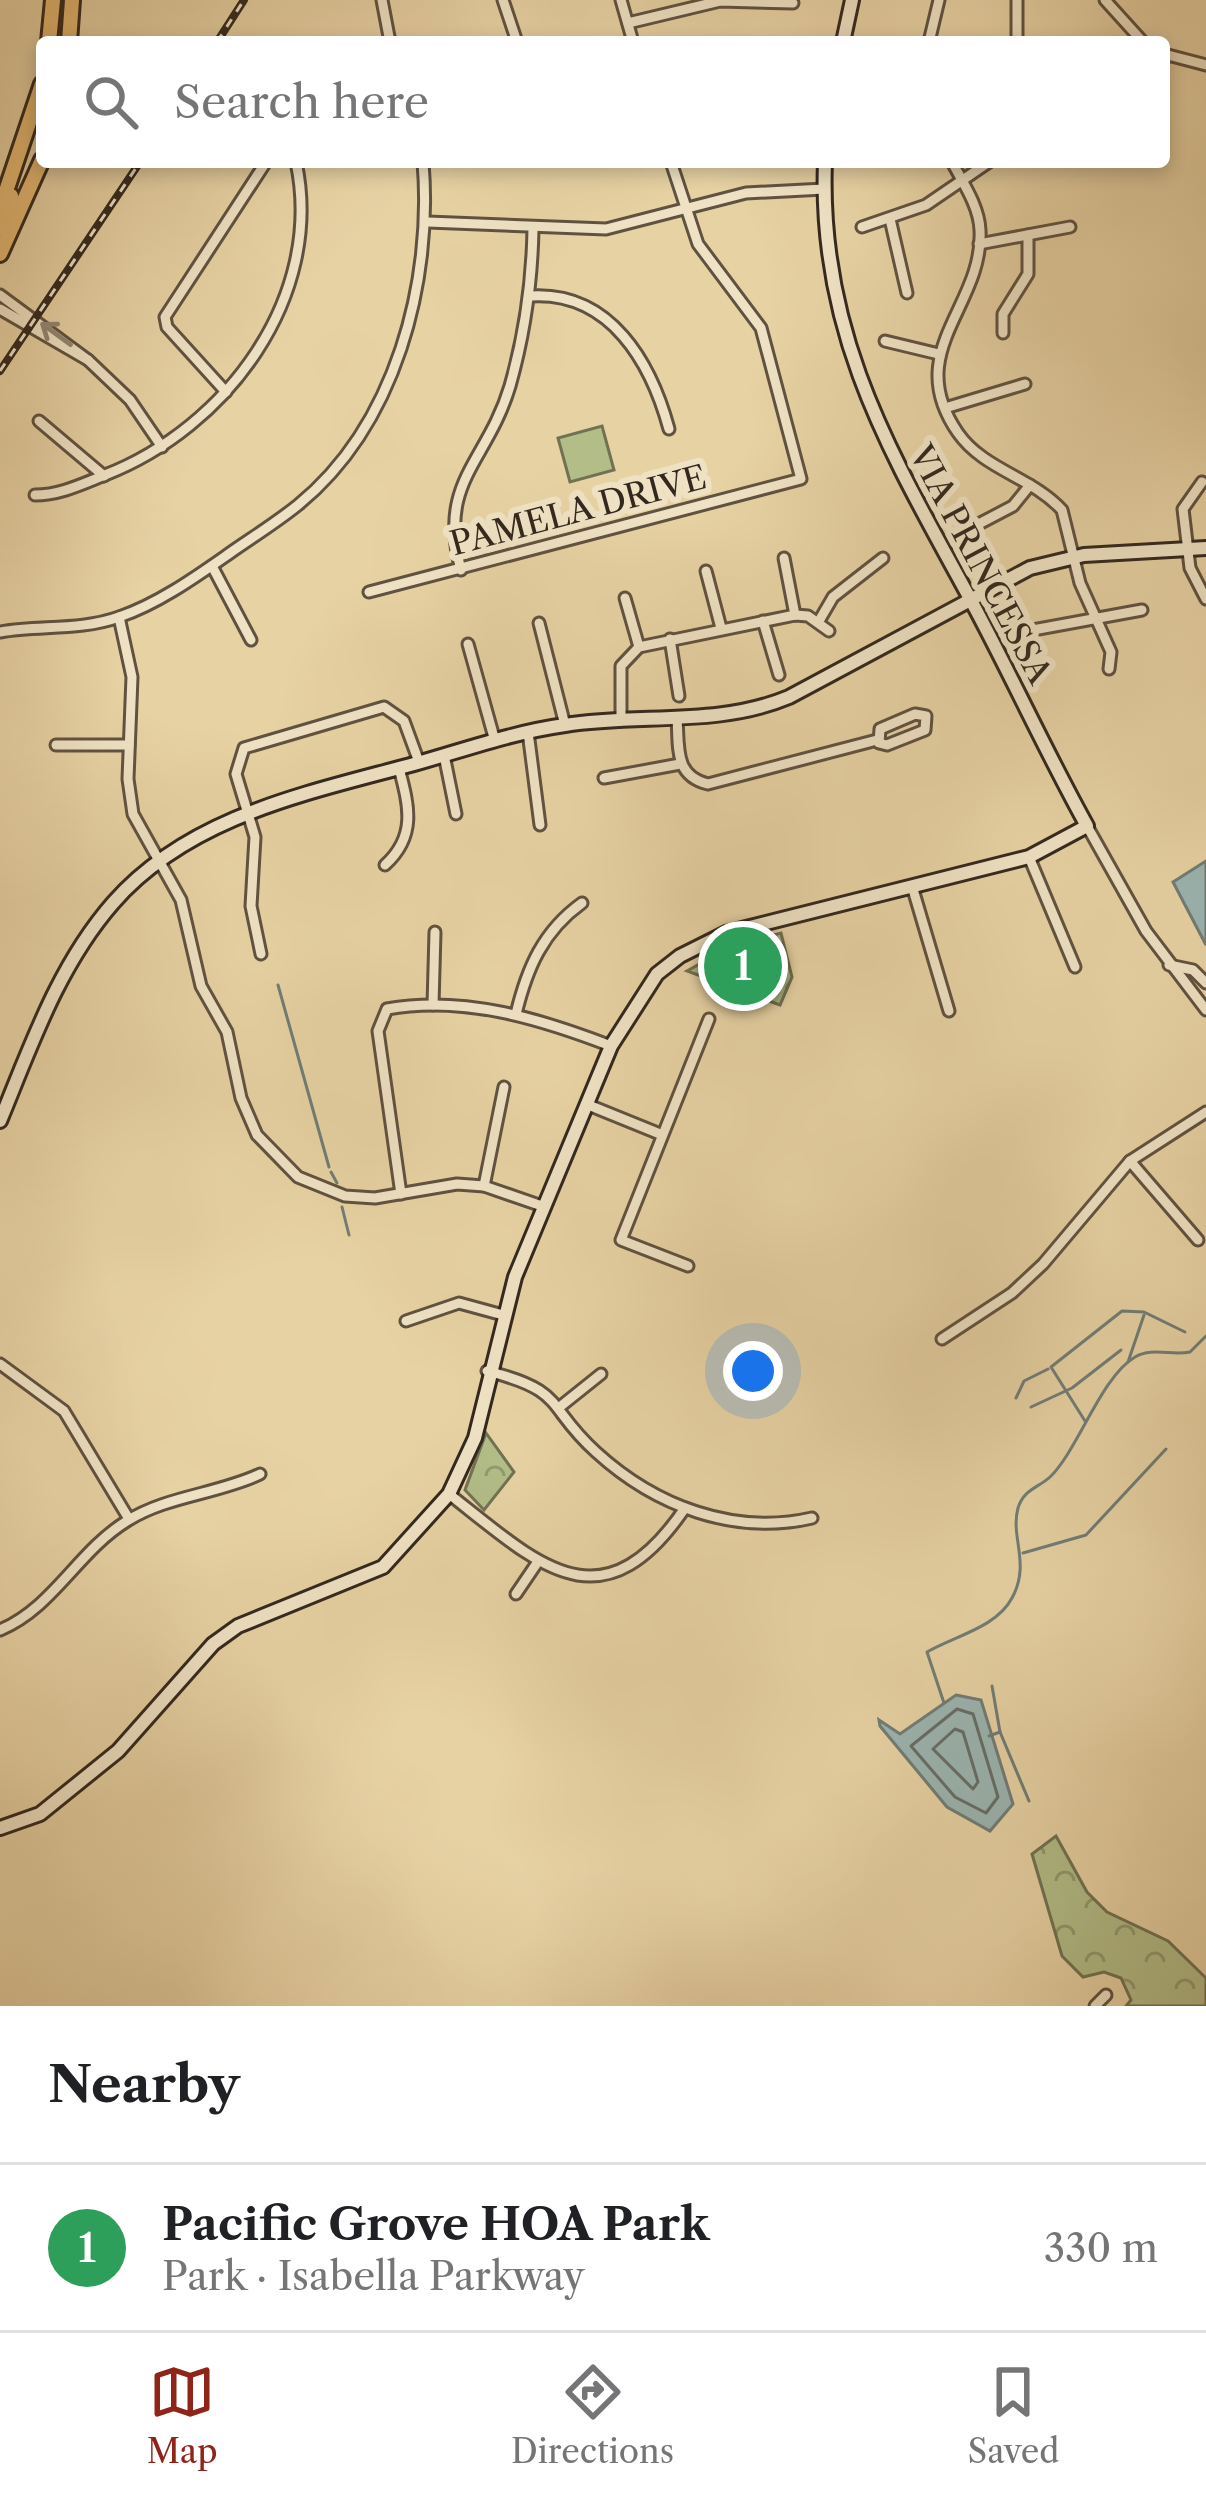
<!DOCTYPE html>
<meta charset="utf-8">
<style>
:root{--surface:#fff;--page:#f2f2f2;--text:#202124;--muted:#757577;--line:#e0e0e0;--accent:#8f2418}
body{margin:0;font-family:"Libre Caslon Text",serif;background:var(--page);color:var(--text)}
.you{position:absolute;left:753px;top:1371px;width:42px;height:42px;margin:-30px;border:9px solid #fff;border-radius:50%;background:#1a73e8;box-shadow:0 0 0 18px #1a73e833}
.badge{display:grid;place-items:center;width:78px;height:78px;border-radius:50%;background:var(--accent);color:#fff;font-size:39px;font-weight:700}
.pin{position:absolute;translate:-50% -50%;border:6px solid #fff;box-shadow:0 3px 12px #0006}
.list{margin:0;padding:0;list-style:none}
h2{display:flex;justify-content:space-between;align-items:center;height:156px;margin:0;padding:0 48px;font-size:51px}
h2 small{font-size:39px;font-weight:400;color:var(--muted)}
.list li{display:grid;grid-template-columns:78px 1fr auto;gap:36px;align-items:center;box-sizing:border-box;height:168px;padding:0 48px;border-top:3px solid var(--line)}
.list b{display:block;font-size:45px;white-space:nowrap}
.list p{margin:0;font-size:39px;white-space:nowrap;color:var(--muted)}
.list em{font-size:39px;font-style:normal;color:var(--muted)}
.icon{flex:none;width:66px;height:66px;fill:none;stroke:currentColor;stroke-width:2;stroke-linecap:round;stroke-linejoin:round}
.map{position:relative;flex:none;width:1206px;height:2006px;overflow:hidden}
.search{position:absolute;background:var(--surface);box-shadow:0 6px 18px #0003;left:36px;right:36px;top:36px;height:132px;display:flex;align-items:center;gap:30px;box-sizing:border-box;padding:0 42px;border-radius:12px;color:var(--muted);font-size:45px}
.sheet{height:324px;background:var(--surface)}
nav{display:flex;justify-content:space-around;align-items:center;box-sizing:border-box;height:168px;border-top:3px solid var(--line);background:var(--surface);font-size:33px;color:var(--muted)}
nav a{display:grid;justify-items:center;gap:6px}
nav .on{color:var(--accent)}
.map>svg:first-child{display:block}
</style>
<div class="map">
<svg width="1206" height="2006" viewBox="0 0 1206 2006">
<defs>
<pattern id="forest-crowns" width="20" height="18" patternUnits="userSpaceOnUse" patternTransform="scale(3)"><rect width="20" height="18" fill="#b2bd88"/><path d="M2 6a3 3 0 1 1 6 0M12 15a3 3 0 1 1 6 0" fill="none" stroke="#919a6f"/></pattern>
</defs>
<rect width="100%" height="100%" fill="#e7d2a4"/>
<filter id="stains"><feTurbulence type="fractalNoise" baseFrequency=".00167" numOctaves="4"/><feColorMatrix values="0 0 0 0 .2 0 0 0 0 .09 0 0 0 0 .02 0 0 0 .5 -.17"/></filter>
<radialGradient id="worn" r=".72"><stop offset=".6" stop-color="#630" stop-opacity="0"/><stop offset="1" stop-color="#630" stop-opacity=".3"/></radialGradient>
<g fill="url(#forest-crowns)" stroke="#727253" stroke-width="3">
<polygon points="781,933 792,977 780,1005 687,971 734,945"/>
<polygon points="486,1433 514,1472 484,1510 465,1490"/>
<polygon points="1056,1836 1087,1892 1107,1912 1168,1941 1206,1978 1206,2006 1126,2006 1131,2000 1121,1978 1104,1972 1083,1977 1062,1956 1032,1854"/>
</g>
<polygon fill="#b2bd88" stroke="#727253" stroke-width="3" points="602,426 614,470 570,482 558,438"/>
<g fill="#9bb5b1" stroke="#717d76" stroke-width="3">
<polygon points="1206,861 1206,945 1173,882"/>
<polygon points="956,1695 981,1700 1013,1804 990,1831 947,1807 880,1726 879,1720 900,1734"/>
</g>
<g fill="none" stroke-linecap="round" stroke-linejoin="round">
<g stroke="#676e68" stroke-width="3">
<polygon points="957,1709 973,1714 998,1797 986,1813 955,1797 911,1746"/>
<polygon points="955,1729 963,1732 978,1782 973,1789 933,1749"/>
</g>
<g stroke="#717d76" stroke-width="3">
<polyline points="278,985 329,1167"/>
<polyline points="331,1172 337,1183"/>
<polyline points="342,1207 349,1235"/>
<polyline points="1128,1362 1144,1315"/>
<polyline points="1016,1398 1024,1381 1048,1369"/>
<polyline points="1031,1407 1072,1388 1121,1350"/>
<polyline points="1085,1421 1051,1367 1122,1311 1144,1312 1185,1332"/>
<polyline points="1023,1553 1086,1535 1166,1449"/>
<path d="M944,1703L927,1652C954,1636 996,1628 1012,1598C1031,1563 1010,1538 1018,1508C1024,1489 1038,1488 1050,1477C1078,1450 1101,1377 1135,1357C1152,1347 1172,1356 1190,1352L1206,1336"/>
<polyline points="1000,1732 1029,1801"/>
<polyline points="989,1736 1000,1732 992,1686"/>
</g>
<defs>
<g id="street">
<polyline points="382,0 390,42"/>
<polyline points="503,0 517,42"/>
<polyline points="621,0 633,42"/>
<polyline points="1105,0 1143,42"/>
<polyline points="628,23 720,1 793,3"/>
<polyline points="929,42 939,0"/>
<polyline points="1017,42 1017,0"/>
<polyline points="1164,54 1206,65"/>
<path d="M952,162C963,183 979,206 980,230C984,307 901,351 958,433C984,470 1032,477 1062,510L1080,583L1111,652L1109,669"/>
<polyline points="890,219 907,293"/>
<polyline points="428,222 606,229 746,193 824,189"/>
<polyline points="862,227 926,205 989,162"/>
<polyline points="979,244 1070,227"/>
<polyline points="0,295 88,360 0,309"/>
<path d="M532,296C611,292 651,363 669,429"/>
<polyline points="1003,333 1003,314 1028,274 1028,235"/>
<polyline points="885,341 939,354"/>
<polyline points="88,360 130,400 162,447"/>
<polyline points="226,392 167,327 165,317 266,162"/>
<polyline points="945,408 1025,384"/>
<polyline points="39,421 104,476"/>
<polyline points="1202,482 1183,509 1190,568 1206,599"/>
<path d="M35,495C60,495 82,484 105,475C226,428 325,297 296,162"/>
<polyline points="971,528 1013,506 1030,485"/>
<polyline points="784,558 795,615"/>
<polyline points="212,566 251,640"/>
<path d="M461,570C437,481 487,463 510,386C525,333 532,284 533,229"/>
<polyline points="706,571 721,628"/>
<polyline points="369,592 801,479 761,328 698,244 671,162"/>
<polyline points="625,598 639,647"/>
<polyline points="119,617 132,677 128,779 133,814 181,900 201,986 227,1032 241,1098 257,1135 298,1177 345,1196 375,1198 457,1184 484,1186 542,1206"/>
<polyline points="763,621 779,675"/>
<polyline points="819,621 833,597 883,558"/>
<polyline points="539,623 565,725"/>
<path d="M0,632C39,625 80,631 119,617C158,604 197,576 230,553C253,537 277,522 298,505C396,425 433,282 423,162"/>
<polyline points="1022,632 1142,610"/>
<polyline points="670,639 679,696"/>
<polyline points="468,644 495,741"/>
<polygon points="915,714 926,716 925,730 887,745 879,743 880,729"/>
<path d="M677,718C679,747 674,776 708,784L877,740"/>
<polyline points="621,721 621,666 639,647 795,615 808,616 829,631"/>
<polyline points="528,732 540,825"/>
<polyline points="56,745 129,745"/>
<polyline points="444,755 456,814"/>
<polyline points="604,778 680,764"/>
<polyline points="1087,826 1146,931 1206,1010"/>
<polyline points="1029,857 1075,967"/>
<path d="M385,865C417,836 409,806 399,768"/>
<polyline points="912,886 949,1011"/>
<polyline points="261,954 251,906 255,837 236,774 244,748 384,707 404,721 419,762"/>
<polyline points="1169,965 1193,970 1206,983"/>
<polyline points="433,1005 435,932"/>
<path d="M516,1014C527,968 543,931 582,903"/>
<polyline points="586,1104 660,1134"/>
<polyline points="1130,1161 1198,1240"/>
<polyline points="484,1186 504,1087"/>
<path d="M401,1194L378,1031L387,1009C463,995 541,1019 611,1046"/>
<polyline points="688,1266 621,1240 709,1019"/>
<polyline points="406,1321 459,1303 503,1315"/>
<polyline points="942,1339 1012,1293 1043,1264 1130,1161 1206,1112"/>
<polyline points="0,1364 64,1411 129,1519"/>
<path d="M487,1371C567,1391 545,1406 596,1452C655,1506 734,1536 812,1518"/>
<polyline points="561,1406 601,1374"/>
<path d="M449,1494C537,1563 601,1631 685,1508"/>
<polyline points="516,1594 537,1563"/>
<path d="M0,1630C53,1608 78,1551 127,1521C166,1496 218,1494 260,1474"/>
<polyline points="1095,2006 1106,1995"/>
</g>
<g id="secondary">
<polyline points="843,42 852,0"/>
<path d="M0,1121C31,1046 58,966 113,903C189,816 308,793 414,764C464,750 514,732 565,725C640,713 717,727 789,697L1030,568L1084,555L1206,548"/>
<path d="M0,1828L40,1814L118,1751L213,1644L238,1626L383,1567L449,1494L475,1438L515,1277L611,1046L657,974L680,956L726,933L1029,857L1087,826C1047,754 1013,679 974,606C894,458 818,338 825,162"/>
</g>
<g id="primary">
<polyline points="49,42 53,0"/>
<polyline points="69,42 72,0"/>
<polyline points="0,209 42,84"/>
<polyline points="0,229 11,196"/>
<polyline points="0,254 42,160"/>
</g>
</defs>
<use href="#street" stroke="#605240" stroke-width="15"/>
<use href="#secondary" stroke="#33281e" stroke-width="18"/>
<use href="#primary" stroke="#33281e" stroke-width="20"/>
<use href="#street" stroke="#efe2c4" stroke-width="9"/>
<use href="#secondary" stroke="#efe2c4" stroke-width="12"/>
<use href="#primary" stroke="#e4b972" stroke-width="14"/>
<defs>
<g id="rail">
<polyline points="217,42 244,0"/>
<polyline points="0,371 140,162"/>
</g>
</defs>
<use href="#rail" stroke="#33281e" stroke-width="8"/>
<use href="#rail" stroke="#efe2c4" stroke-width="3" stroke-dasharray="9" stroke-linecap="butt"/>
</g>
<defs><path id="oneway-shaft" d="M-6 0H5M1.5-3L5.5 0L1.5 3" fill="none" stroke-width="1.6" stroke-linecap="round" stroke-linejoin="round" transform="scale(3)"/></defs>
<use stroke="#918571" href="#oneway-shaft" transform="translate(56 334) rotate(-144)"/>
<g text-anchor="middle" stroke-width="12" stroke-linejoin="round" paint-order="stroke">
<g font-size="33" fill="#33281e" stroke="#efe2c4">
<text transform="translate(578 510) rotate(-15)" y="12">PAMELA DRIVE</text>
<text transform="translate(981 564) rotate(62)" y="12">VIA PRINCESSA</text>
</g>
</g>
<rect width="100%" height="100%" filter="url(#stains)"/>
<rect width="100%" height="100%" fill="url(#worn)"/>
</svg>
<div class="you"></div>
<div class="pin badge" style="left:743px;top:966px;background:#2e9e5b">1</div>
<div class="search"><svg class="icon" aria-label="search" viewBox="0 0 24 24"><circle cx="10" cy="10" r="6"/><path d="M15 15l6 6"/></svg>Search here</div>
</div>
<section class="sheet">
<h2>Nearby<small></small></h2>
<ul class="list">
<li><span class="badge" style="background:#2e9e5b">1</span><div><b>Pacific Grove HOA Park</b><p>Park · Isabella Parkway</p></div><em>330 m</em></li>
</ul>
</section>
<nav>
<a class="on"><svg class="icon" aria-label="map" viewBox="0 0 24 24"><path d="M3 6l6-2 6 2 6-2v14l-6 2-6-2-6 2zM9 4v14M15 6v14"/></svg>Map</a>
<a><svg class="icon" aria-label="directions" viewBox="0 0 24 24"><path d="M12 3l9 9-9 9-9-9zM9 14v-3h6M13 9l2 2-2 2"/></svg>Directions</a>
<a><svg class="icon" aria-label="saved" viewBox="0 0 24 24"><path d="M7 4h10v16l-5-4-5 4z"/></svg>Saved</a>
</nav>
